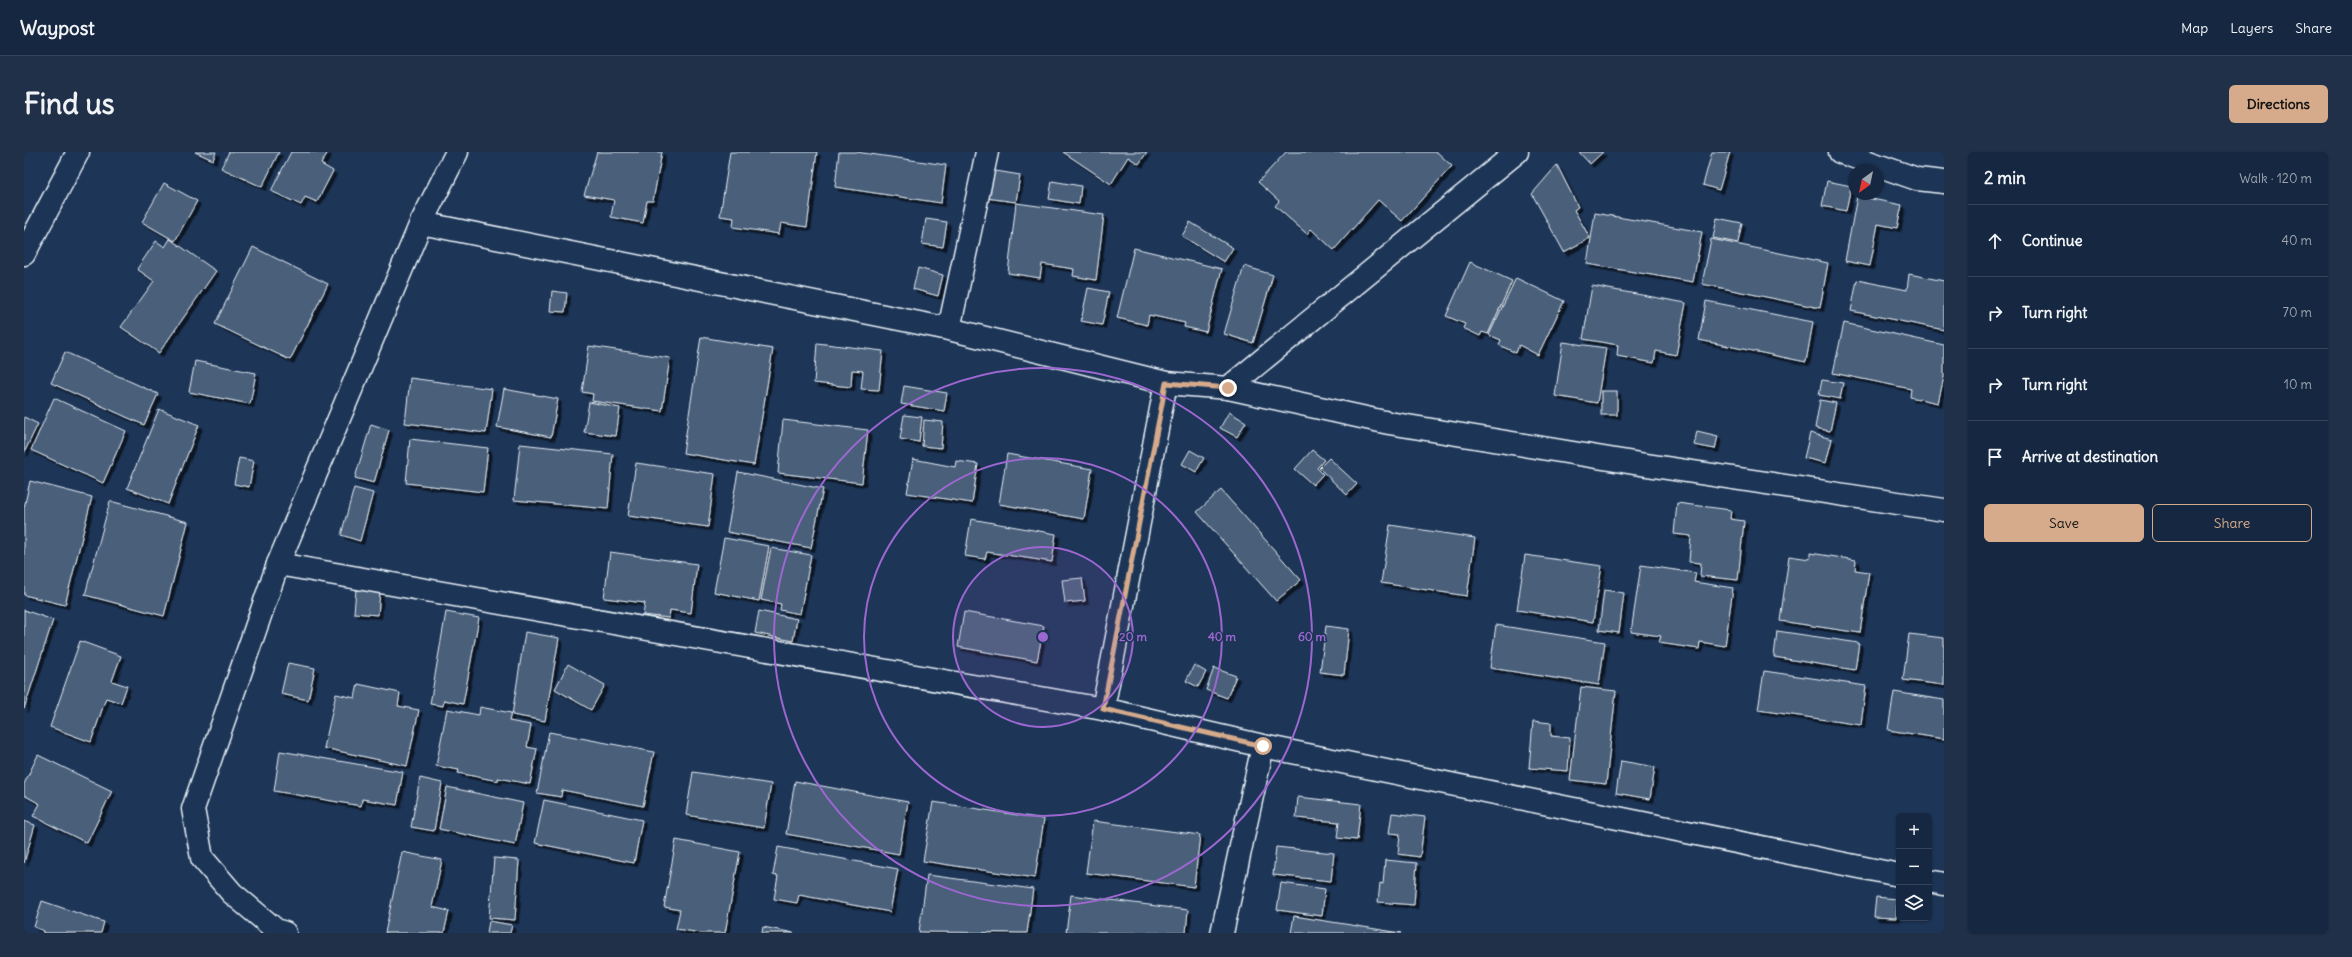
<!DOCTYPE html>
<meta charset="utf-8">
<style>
:root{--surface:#162841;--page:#1f3048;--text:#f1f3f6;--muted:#9ea6b1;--line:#35445a;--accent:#d6ab8b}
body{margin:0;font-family:Delius,sans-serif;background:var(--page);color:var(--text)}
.controls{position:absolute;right:12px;bottom:12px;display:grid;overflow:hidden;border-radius:6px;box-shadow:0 1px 3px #0004}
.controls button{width:36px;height:36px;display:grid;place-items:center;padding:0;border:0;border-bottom:1px solid var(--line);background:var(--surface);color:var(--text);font:20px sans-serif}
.compass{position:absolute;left:1824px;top:12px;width:36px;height:36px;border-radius:50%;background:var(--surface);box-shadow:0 1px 3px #0004;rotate:213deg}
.stop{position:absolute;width:12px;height:12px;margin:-9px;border:3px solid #d6ab8b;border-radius:50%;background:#fff}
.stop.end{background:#d6ab8b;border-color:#fff;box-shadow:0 1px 4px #0008}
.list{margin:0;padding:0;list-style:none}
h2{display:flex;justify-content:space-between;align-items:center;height:52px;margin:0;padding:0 16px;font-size:17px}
h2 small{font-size:13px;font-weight:400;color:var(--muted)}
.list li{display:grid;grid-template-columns:26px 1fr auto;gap:12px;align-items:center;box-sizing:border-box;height:72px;padding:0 16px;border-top:1px solid var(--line)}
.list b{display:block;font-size:15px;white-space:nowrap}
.list em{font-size:13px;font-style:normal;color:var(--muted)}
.actions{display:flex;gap:8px;padding:12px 16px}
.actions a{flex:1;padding:9px 0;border:1px solid var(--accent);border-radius:6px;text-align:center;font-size:14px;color:var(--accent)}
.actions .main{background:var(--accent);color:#111}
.icon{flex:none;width:22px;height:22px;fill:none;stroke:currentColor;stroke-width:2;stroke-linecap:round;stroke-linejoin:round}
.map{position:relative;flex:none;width:1920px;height:781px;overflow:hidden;border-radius:6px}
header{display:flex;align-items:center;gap:24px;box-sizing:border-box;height:56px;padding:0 20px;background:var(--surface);border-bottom:1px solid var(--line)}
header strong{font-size:19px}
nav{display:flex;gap:22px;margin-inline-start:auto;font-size:14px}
.intro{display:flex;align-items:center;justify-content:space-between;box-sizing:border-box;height:96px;padding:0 24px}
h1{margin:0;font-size:28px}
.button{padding:10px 18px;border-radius:6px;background:var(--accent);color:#111;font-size:14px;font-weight:700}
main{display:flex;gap:24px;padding:0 24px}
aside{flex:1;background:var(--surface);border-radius:6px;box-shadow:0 1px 3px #0004}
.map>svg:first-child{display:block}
</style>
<header>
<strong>Waypost</strong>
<nav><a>Map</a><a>Layers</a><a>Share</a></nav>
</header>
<div class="intro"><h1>Find us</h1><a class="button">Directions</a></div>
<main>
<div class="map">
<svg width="1920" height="781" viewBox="0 0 1920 781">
<defs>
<filter id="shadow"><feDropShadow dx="3.5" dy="3.5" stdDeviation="0" flood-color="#0009"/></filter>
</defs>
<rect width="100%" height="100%" fill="#1d3557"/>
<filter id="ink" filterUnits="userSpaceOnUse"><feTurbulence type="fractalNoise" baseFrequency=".025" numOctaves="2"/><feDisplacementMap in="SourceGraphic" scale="8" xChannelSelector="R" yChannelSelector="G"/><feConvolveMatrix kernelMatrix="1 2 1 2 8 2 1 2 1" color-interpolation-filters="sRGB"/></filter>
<g filter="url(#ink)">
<g fill="#495e7a" stroke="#e8f1f8" filter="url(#shadow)">
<polygon points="171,0 192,0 189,8"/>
<polygon points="205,0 255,0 238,35 197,16"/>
<polygon points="267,0 304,0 297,12 309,19 293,50 281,45 277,53 247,39"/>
<polygon points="573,0 638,0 629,49 623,49 619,71 587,65 590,48 560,43"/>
<polygon points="706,0 793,0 783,75 757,71 755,82 709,75 710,66 696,64"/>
<polygon points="815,0 832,0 922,13 917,51 811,35"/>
<polygon points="1039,0 1123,0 1115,12 1104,5 1087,32"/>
<polygon points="1262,0 1413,0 1428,14 1378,69 1354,48 1310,98 1287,77 1283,82 1251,54 1255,49 1234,30"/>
<polygon points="1555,0 1579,0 1566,12"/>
<polygon points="1688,0 1706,0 1695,38 1679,33"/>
<polygon points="1533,13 1554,55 1550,58 1566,86 1540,100 1508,42"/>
<polygon points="966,18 996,23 992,50 962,46"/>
<polygon points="1028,29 1057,34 1055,52 1025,47"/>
<polygon points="1803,29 1827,34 1822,59 1798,54"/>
<polygon points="140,31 173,49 151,89 118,70"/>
<polygon points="1833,44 1878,53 1873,76 1854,72 1846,114 1821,109"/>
<polygon points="992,51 1080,63 1072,128 1049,124 1050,117 1018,112 1016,126 984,121"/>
<polygon points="1571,61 1678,80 1669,130 1563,112"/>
<polygon points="1693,66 1718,71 1714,91 1689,86"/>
<polygon points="902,67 923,70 919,95 898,92"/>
<polygon points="1166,70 1209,96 1200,110 1158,84"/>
<polygon points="146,87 192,119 135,201 97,175 130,129 113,117 132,89 141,95"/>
<polygon points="1687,87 1804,111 1796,156 1678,132"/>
<polygon points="229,95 304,132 266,208 191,172"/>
<polygon points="1110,96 1198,117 1182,180 1160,175 1161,171 1125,163 1123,173 1093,166"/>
<polygon points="1446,110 1488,129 1464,182 1458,180 1456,184 1439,176 1441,172 1422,164"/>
<polygon points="1220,114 1249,123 1229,191 1200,182"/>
<polygon points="894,116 919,123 914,144 889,137"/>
<polygon points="1885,122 1920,129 1920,178 1827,159 1833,128 1883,138"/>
<polygon points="1492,126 1540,149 1514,203 1495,193 1492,201 1475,193 1477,188 1465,183"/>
<polygon points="1568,134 1662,151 1652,203 1632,199 1630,211 1593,204 1594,193 1559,187"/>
<polygon points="1064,136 1085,140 1078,173 1057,169"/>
<polygon points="528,139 543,141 541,160 526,159"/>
<polygon points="1682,149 1789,170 1782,210 1675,188"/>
<polygon points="1820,171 1920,193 1920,225 1914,251 1886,245 1887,237 1809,221"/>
<polygon points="677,185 749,197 730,313 659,301"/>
<polygon points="1539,190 1582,196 1573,251 1531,244"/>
<polygon points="793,191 859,199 855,238 837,237 839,219 828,218 827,235 790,231"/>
<polygon points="565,194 646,206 638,259 568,249 569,242 558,240"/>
<polygon points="41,200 134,242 120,273 27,231"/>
<polygon points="171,209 232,221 226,252 165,240"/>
<polygon points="386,226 468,237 462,281 381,271"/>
<polygon points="1798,228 1819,231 1816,247 1795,243"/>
<polygon points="880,234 923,241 920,259 877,252"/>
<polygon points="480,237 534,247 527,285 473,275"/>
<rect x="1577" y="239" width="16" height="24"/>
<polygon points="30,246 102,279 79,331 7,298"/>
<polygon points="1796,248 1812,251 1806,279 1791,276"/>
<polygon points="565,250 596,256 592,284 560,280"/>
<polygon points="135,257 175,273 144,352 103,336"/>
<polygon points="1205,260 1222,270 1213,285 1196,276"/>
<polygon points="880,263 898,265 895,290 876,287"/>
<polygon points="0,265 14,272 0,301"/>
<polygon points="759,268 844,278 838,331 754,321"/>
<polygon points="900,268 919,270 917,296 898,294"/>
<polygon points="347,272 365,278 350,331 331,326"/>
<polygon points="1673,279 1694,284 1691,297 1670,293"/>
<polygon points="1786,281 1808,287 1802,311 1780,306"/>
<polygon points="386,287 464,296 459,340 382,331"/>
<polygon points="496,292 589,302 584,357 490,348"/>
<polygon points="1166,298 1180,306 1172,320 1158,312"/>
<polygon points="1288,298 1300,308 1293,316 1299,322 1289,333 1271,317"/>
<polygon points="983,302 1068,317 1060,367 975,352"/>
<polygon points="215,306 230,309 225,335 210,332"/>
<polygon points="1305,306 1333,332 1323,343 1295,316"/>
<polygon points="889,307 931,315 932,309 954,312 948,351 883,341"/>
<polygon points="612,311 691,322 684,375 604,364"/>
<polygon points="714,320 799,337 787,396 703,380"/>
<polygon points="6,329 68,345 41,453 0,443 0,356"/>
<polygon points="330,336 349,341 336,389 317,383"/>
<polygon points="1197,338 1277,428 1252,449 1173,360"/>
<polygon points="86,349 164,370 140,464 61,443"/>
<polygon points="1653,351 1707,358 1706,367 1720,369 1714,428 1676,424 1677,411 1665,410 1667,384 1650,382"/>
<polygon points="947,367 1032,382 1028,410 963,400 961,407 941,404"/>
<polygon points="1366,373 1451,386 1443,444 1357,431"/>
<polygon points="700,386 745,394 735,449 690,440"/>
<polygon points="747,396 787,403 776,462 756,458 757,452 737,448"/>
<polygon points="586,400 673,412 667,461 646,458 645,466 619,463 621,451 580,446"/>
<polygon points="1786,401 1832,408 1831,418 1845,420 1836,481 1756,469 1765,404 1786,407"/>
<polygon points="1501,403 1578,414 1569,470 1493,458"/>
<polygon points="1617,413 1672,421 1670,430 1709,436 1701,494 1676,490 1675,497 1635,491 1637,484 1607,480"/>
<polygon points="1058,426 1061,449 1041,451 1038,428"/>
<polygon points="332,438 356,440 354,463 330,461"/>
<polygon points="1580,438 1600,441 1595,481 1575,478"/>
<polygon points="0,458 29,468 0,557"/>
<polygon points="735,459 773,467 769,489 731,481"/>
<polygon points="422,460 455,466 439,552 420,548 419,554 406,552"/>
<polygon points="940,460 1020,474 1013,509 934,495"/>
<polygon points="1472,473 1581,490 1575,533 1466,516"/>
<polygon points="1302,474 1325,477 1320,523 1296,520"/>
<polygon points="1753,479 1835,491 1831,518 1750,505"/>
<polygon points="501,480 535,486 521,569 488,563"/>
<polygon points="1885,482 1920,486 1920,533 1879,528"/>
<polygon points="56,489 97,504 88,529 103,534 97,551 82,546 67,590 26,575"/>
<polygon points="264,511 291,516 284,548 257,542"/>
<polygon points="544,512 581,533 567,558 531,537"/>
<polygon points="1170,513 1182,520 1174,535 1162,529"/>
<polygon points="1190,516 1212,524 1203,546 1182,538"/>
<polygon points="1740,519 1842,534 1837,573 1734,558"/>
<polygon points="334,532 376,541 374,554 395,558 383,614 300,596 312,542 331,546"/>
<polygon points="1557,535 1592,539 1582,632 1546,628"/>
<polygon points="1870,540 1920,548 1920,587 1864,578"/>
<polygon points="456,555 487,561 485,569 507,573 503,595 513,597 506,632 474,626 474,629 434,621 435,618 412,614 423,557 455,563"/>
<polygon points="1509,569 1527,571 1527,584 1546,586 1544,619 1505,616"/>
<polygon points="525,580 630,600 619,654 538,638 537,645 513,641"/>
<polygon points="256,599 379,620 373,653 338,647 337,654 250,639"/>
<polygon points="14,603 88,639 63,691 9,664 16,652 0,643 0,632"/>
<polygon points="1597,609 1631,615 1626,647 1592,641"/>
<polygon points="669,620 747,632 740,676 662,663"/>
<polygon points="396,626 418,631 410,679 387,675"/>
<polygon points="771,629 884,650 875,702 762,682"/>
<polygon points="423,635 499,651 491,693 415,677"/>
<polygon points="1274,645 1337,652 1333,688 1313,686 1315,670 1272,666"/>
<polygon points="520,648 618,668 610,711 511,691"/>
<polygon points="909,650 1020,667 1011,726 899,709"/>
<polygon points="1368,661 1401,665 1396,705 1374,702 1376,682 1365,681"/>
<polygon points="0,669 11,673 0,711"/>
<polygon points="1069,669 1176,683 1170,735 1062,721"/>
<polygon points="652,688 716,700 701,781 677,781 652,777 656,758 640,755"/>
<polygon points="1875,691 1875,709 1873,709"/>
<polygon points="754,695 874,717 866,760 775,743 773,751 750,747 754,724 749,723"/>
<polygon points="1252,695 1310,701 1307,729 1249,723"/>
<polygon points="378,700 418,708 408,755 425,759 420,781 361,781"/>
<polygon points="470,706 495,708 491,768 465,766"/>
<polygon points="1361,708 1393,711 1390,753 1354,750 1356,731 1359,732"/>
<polygon points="903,723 1009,737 1003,781 895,780"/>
<polygon points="1257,731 1301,737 1298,764 1253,758"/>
<polygon points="1047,743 1164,758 1162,781 1042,781"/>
<polygon points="1852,745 1873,747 1872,766 1850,765"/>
<polygon points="18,749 80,770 77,781 20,781 20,779 10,775"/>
<polygon points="1270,764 1377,781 1267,781"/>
<polygon points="465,769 488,773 486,781 463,781"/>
<polygon points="739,775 770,781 738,781"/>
</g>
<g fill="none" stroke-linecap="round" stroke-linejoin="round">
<defs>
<g id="minor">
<polyline points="1816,0 1893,27 1920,30"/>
<polyline points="397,71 925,177 1142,231 1204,236 1493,0"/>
<polyline points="0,102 54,0"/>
<polyline points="925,177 963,0"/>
<polyline points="1204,236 1365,271 1616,312 1920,358"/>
<polyline points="254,412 1079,557 1239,594 1875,723"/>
<polyline points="1079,557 1142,231"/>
<polyline points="1905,729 1920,732"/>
<polyline points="261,781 252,778 208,741 178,706 169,657 254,412 397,71 433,0"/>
<polyline points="1198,781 1239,594"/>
</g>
</defs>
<use href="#minor" stroke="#e8f1f8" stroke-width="25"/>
<use href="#minor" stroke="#1d3557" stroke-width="22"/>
</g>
</g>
<g fill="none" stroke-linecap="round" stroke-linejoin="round" filter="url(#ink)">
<polyline stroke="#d6ab8b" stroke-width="5" points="1204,236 1142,231 1079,557 1239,594"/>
</g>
<circle cx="1019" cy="485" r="90" fill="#9c67d0" fill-opacity=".12"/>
<g fill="none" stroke="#9c67d0" stroke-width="2">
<circle cx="1019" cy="485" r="90"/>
<circle cx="1019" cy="485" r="179"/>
<circle cx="1019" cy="485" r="269"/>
</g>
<circle cx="1019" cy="485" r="6" fill="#9c67d0" stroke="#1d3557" stroke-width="2"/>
<g font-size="12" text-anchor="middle" font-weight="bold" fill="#9c67d0" stroke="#1d3557" stroke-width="3" stroke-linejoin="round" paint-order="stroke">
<text x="1109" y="489">20 m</text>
<text x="1198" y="489">40 m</text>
<text x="1288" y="489">60 m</text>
</g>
</svg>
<div class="controls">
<button>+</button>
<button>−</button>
<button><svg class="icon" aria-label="layers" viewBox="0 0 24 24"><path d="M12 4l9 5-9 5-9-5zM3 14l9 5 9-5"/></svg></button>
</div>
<svg class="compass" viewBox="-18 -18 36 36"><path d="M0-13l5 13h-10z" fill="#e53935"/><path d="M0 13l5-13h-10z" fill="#9ea6b1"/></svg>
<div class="stop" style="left:1239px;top:594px"></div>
<div class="stop end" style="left:1204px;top:236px"></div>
</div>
<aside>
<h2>2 min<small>Walk · 120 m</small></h2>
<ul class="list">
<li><svg class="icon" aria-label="ahead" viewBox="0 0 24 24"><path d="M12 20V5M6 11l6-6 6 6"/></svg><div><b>Continue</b></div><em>40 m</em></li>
<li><svg class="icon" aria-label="right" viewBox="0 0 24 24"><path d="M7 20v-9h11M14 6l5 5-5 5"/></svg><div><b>Turn right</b></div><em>70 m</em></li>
<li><svg class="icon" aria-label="right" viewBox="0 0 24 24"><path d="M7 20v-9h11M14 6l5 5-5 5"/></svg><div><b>Turn right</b></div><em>10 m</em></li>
<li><svg class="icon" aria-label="arrive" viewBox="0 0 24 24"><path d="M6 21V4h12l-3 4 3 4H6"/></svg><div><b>Arrive at destination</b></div></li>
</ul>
<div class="actions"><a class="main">Save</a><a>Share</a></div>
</aside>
</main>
